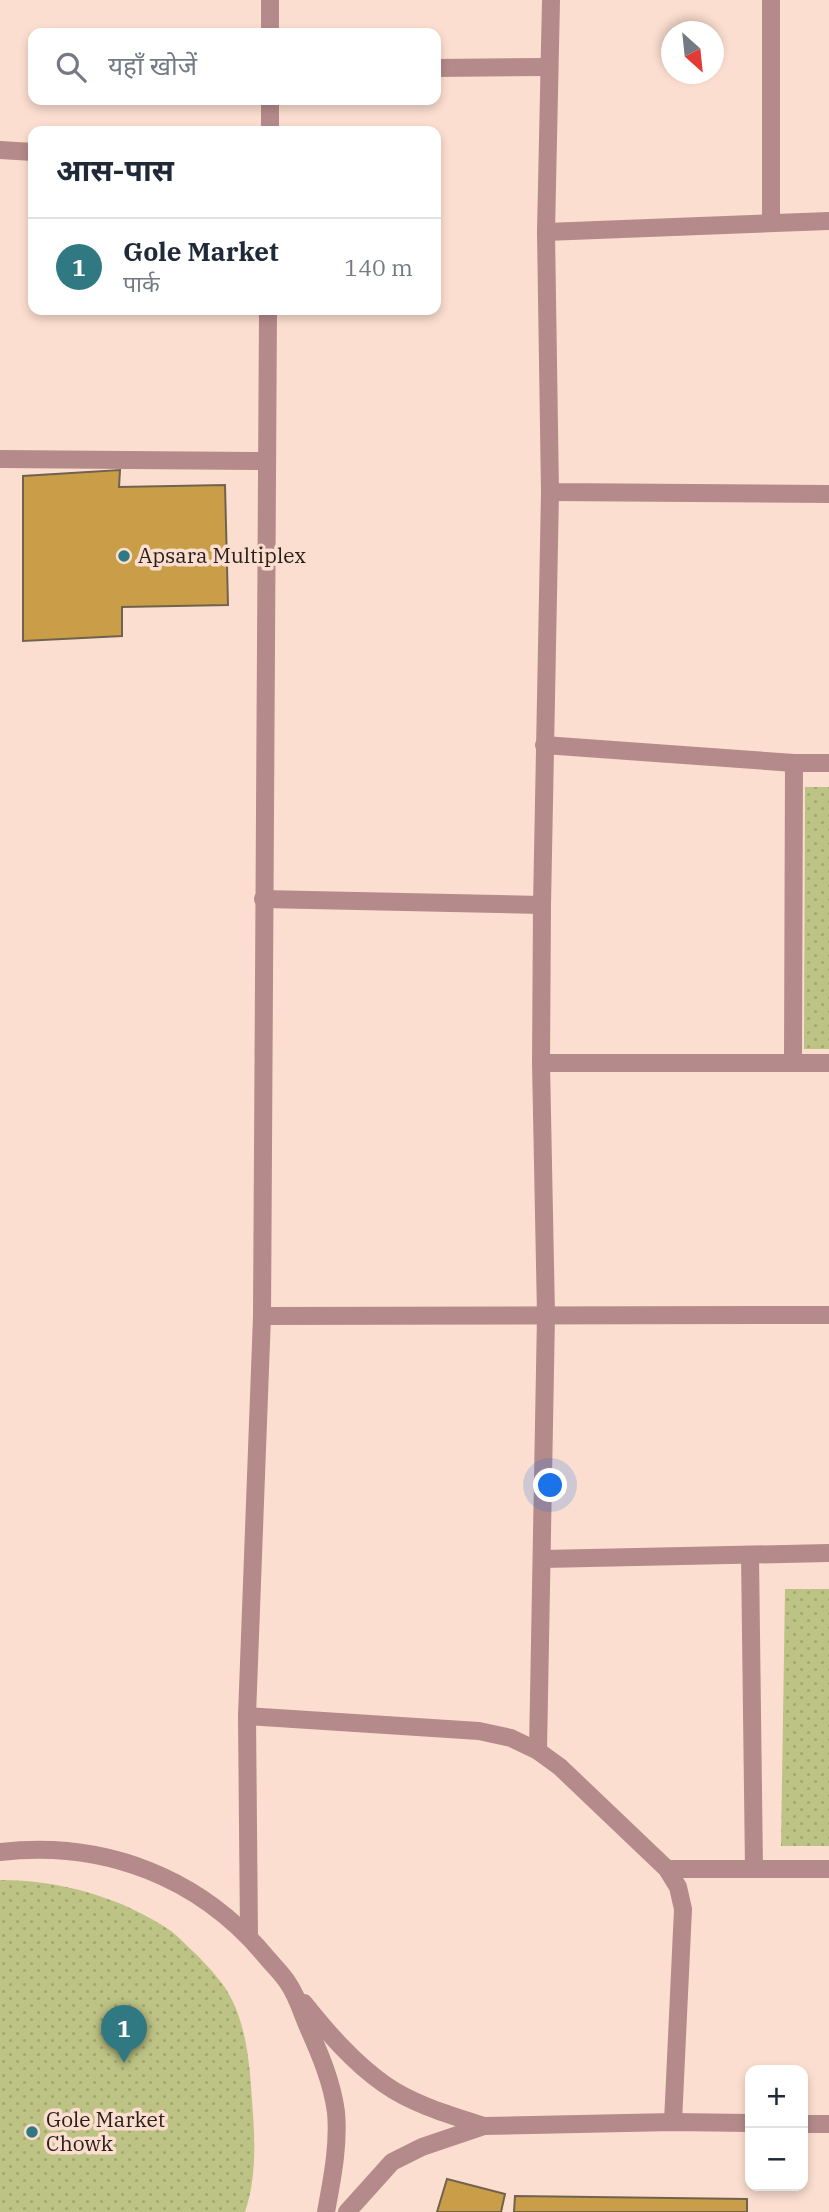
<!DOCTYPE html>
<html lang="hi">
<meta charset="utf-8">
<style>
:root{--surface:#fff;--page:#f2f2f3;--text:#1f2937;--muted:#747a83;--line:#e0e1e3;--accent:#317982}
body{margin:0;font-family:"IBM Plex Serif","Noto Sans Devanagari",serif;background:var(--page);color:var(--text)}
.controls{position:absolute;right:21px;bottom:21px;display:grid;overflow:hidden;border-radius:14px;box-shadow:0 4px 10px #0003}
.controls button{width:63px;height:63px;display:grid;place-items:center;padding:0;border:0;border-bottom:2px solid var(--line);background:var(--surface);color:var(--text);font:35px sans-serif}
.compass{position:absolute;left:661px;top:21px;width:63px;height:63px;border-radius:50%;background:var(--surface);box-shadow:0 4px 10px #0003;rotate:153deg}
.you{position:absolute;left:551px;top:1486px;width:24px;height:24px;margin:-18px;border:5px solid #fff;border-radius:50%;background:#1a73e8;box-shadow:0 0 0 10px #1a73e833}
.badge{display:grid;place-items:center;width:46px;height:46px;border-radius:50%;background:var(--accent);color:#fff;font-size:23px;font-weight:700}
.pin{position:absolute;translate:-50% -58px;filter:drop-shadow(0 2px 4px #0008)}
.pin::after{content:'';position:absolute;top:37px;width:24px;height:21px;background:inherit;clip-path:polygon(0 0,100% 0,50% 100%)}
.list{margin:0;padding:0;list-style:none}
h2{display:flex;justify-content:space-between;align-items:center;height:91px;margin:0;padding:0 28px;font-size:30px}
h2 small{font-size:23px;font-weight:400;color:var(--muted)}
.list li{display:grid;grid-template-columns:46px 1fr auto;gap:21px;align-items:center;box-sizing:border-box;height:98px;padding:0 28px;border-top:2px solid var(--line)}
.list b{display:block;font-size:26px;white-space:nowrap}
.list p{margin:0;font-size:23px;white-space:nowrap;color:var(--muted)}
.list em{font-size:23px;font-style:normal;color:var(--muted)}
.icon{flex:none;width:38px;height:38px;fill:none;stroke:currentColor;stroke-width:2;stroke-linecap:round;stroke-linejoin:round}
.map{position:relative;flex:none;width:829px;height:2212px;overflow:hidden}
.search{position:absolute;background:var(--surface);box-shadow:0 4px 10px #0003;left:28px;top:28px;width:413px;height:77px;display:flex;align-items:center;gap:18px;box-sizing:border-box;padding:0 24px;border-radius:14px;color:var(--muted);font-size:26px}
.panel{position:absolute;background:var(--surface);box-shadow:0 4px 10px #0003;left:28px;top:126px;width:413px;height:189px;border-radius:14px}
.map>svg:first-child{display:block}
</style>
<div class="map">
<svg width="829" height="2212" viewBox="0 0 829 2212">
<defs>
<pattern id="grass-dots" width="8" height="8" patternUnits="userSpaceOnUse" patternTransform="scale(1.75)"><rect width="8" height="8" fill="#bdc384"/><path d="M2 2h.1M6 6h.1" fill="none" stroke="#a2a771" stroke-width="1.8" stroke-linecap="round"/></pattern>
</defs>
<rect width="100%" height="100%" fill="#fbdecf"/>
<g fill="url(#grass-dots)">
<polygon points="805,787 829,787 829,1049 804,1049"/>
<polygon points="785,1589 829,1589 829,1846 781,1846"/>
<path d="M0,1880C60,1880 121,1897 171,1931C180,1938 189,1948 198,1956C209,1968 224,1983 231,1998C247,2029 250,2067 252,2101C255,2138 257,2177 245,2212H0Z"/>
</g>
<g fill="#ca9e49" stroke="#70634d" stroke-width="2">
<polygon points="120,470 119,487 225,485 228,605 122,607 122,636 23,641 23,476"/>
<polygon points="447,2179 505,2194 501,2212 437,2212"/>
<polygon points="515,2196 747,2199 747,2212 514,2212"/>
</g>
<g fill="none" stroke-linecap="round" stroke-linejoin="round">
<polyline stroke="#b58a8a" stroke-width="18" points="0,459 266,461"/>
<g stroke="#b58a8a" stroke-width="18">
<polyline points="551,0 546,232 550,492 829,494"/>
<polyline points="771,0 771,223"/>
<polyline points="270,33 270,0"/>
<polyline points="436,68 549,67"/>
<polyline points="270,131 270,100"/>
<polyline points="0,150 33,152"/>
<polyline points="546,232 829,221"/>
<polyline points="544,745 794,763 829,763"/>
<polyline points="263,899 542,905"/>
<polyline points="793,1061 794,763"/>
<polyline points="541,1063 829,1063"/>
<polyline points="262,1316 829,1315"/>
<polyline points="750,1555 754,1869"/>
<polyline points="543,1559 829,1553"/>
<polyline points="247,1716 479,1731 511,1738 538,1751 560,1767 667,1869 678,1887 683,1909 673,2122"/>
<polyline points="538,1751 546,1315 541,1063 542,905 550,492"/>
<polyline points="667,1869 829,1869"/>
<polyline points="249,1936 247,1716 262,1316 268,310"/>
</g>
<g stroke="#b58a8a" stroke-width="18">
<path d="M0,1852C104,1840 201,1877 268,1959C275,1967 283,1975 288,1983C297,1996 302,2013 308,2027C320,2054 332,2082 336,2112C339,2146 332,2179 326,2212"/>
<path d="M304,2003C328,2033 353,2062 384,2084C414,2105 450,2115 484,2126"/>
<polyline points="803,2124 829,2124"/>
<polyline points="347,2212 392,2162 422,2147 484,2126 673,2122 750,2123"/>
</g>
</g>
<g fill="#317982" stroke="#fbdecf" stroke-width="2.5">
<circle cx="124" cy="556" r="7"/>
<circle cx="32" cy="2132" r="7"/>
</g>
<g text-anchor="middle" stroke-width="7" stroke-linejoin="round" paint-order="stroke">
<g font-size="21" fill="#291e19" stroke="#fbdecf" text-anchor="start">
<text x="138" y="563">Apsara Multiplex</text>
<text x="46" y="2127">Gole Market<tspan x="46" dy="24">Chowk</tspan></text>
</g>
</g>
</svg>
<div class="controls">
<button>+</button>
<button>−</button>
</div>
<svg class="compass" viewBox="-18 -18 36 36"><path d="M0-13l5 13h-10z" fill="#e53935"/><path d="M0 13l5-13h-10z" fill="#747a83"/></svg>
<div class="you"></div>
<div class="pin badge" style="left:124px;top:2063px">1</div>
<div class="search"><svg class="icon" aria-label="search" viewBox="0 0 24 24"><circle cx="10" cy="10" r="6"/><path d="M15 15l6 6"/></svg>यहाँ खोजें</div>
<section class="panel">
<h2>आस-पास<small></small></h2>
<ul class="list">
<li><span class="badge">1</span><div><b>Gole Market</b><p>पार्क</p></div><em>140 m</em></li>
</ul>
</section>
</div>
